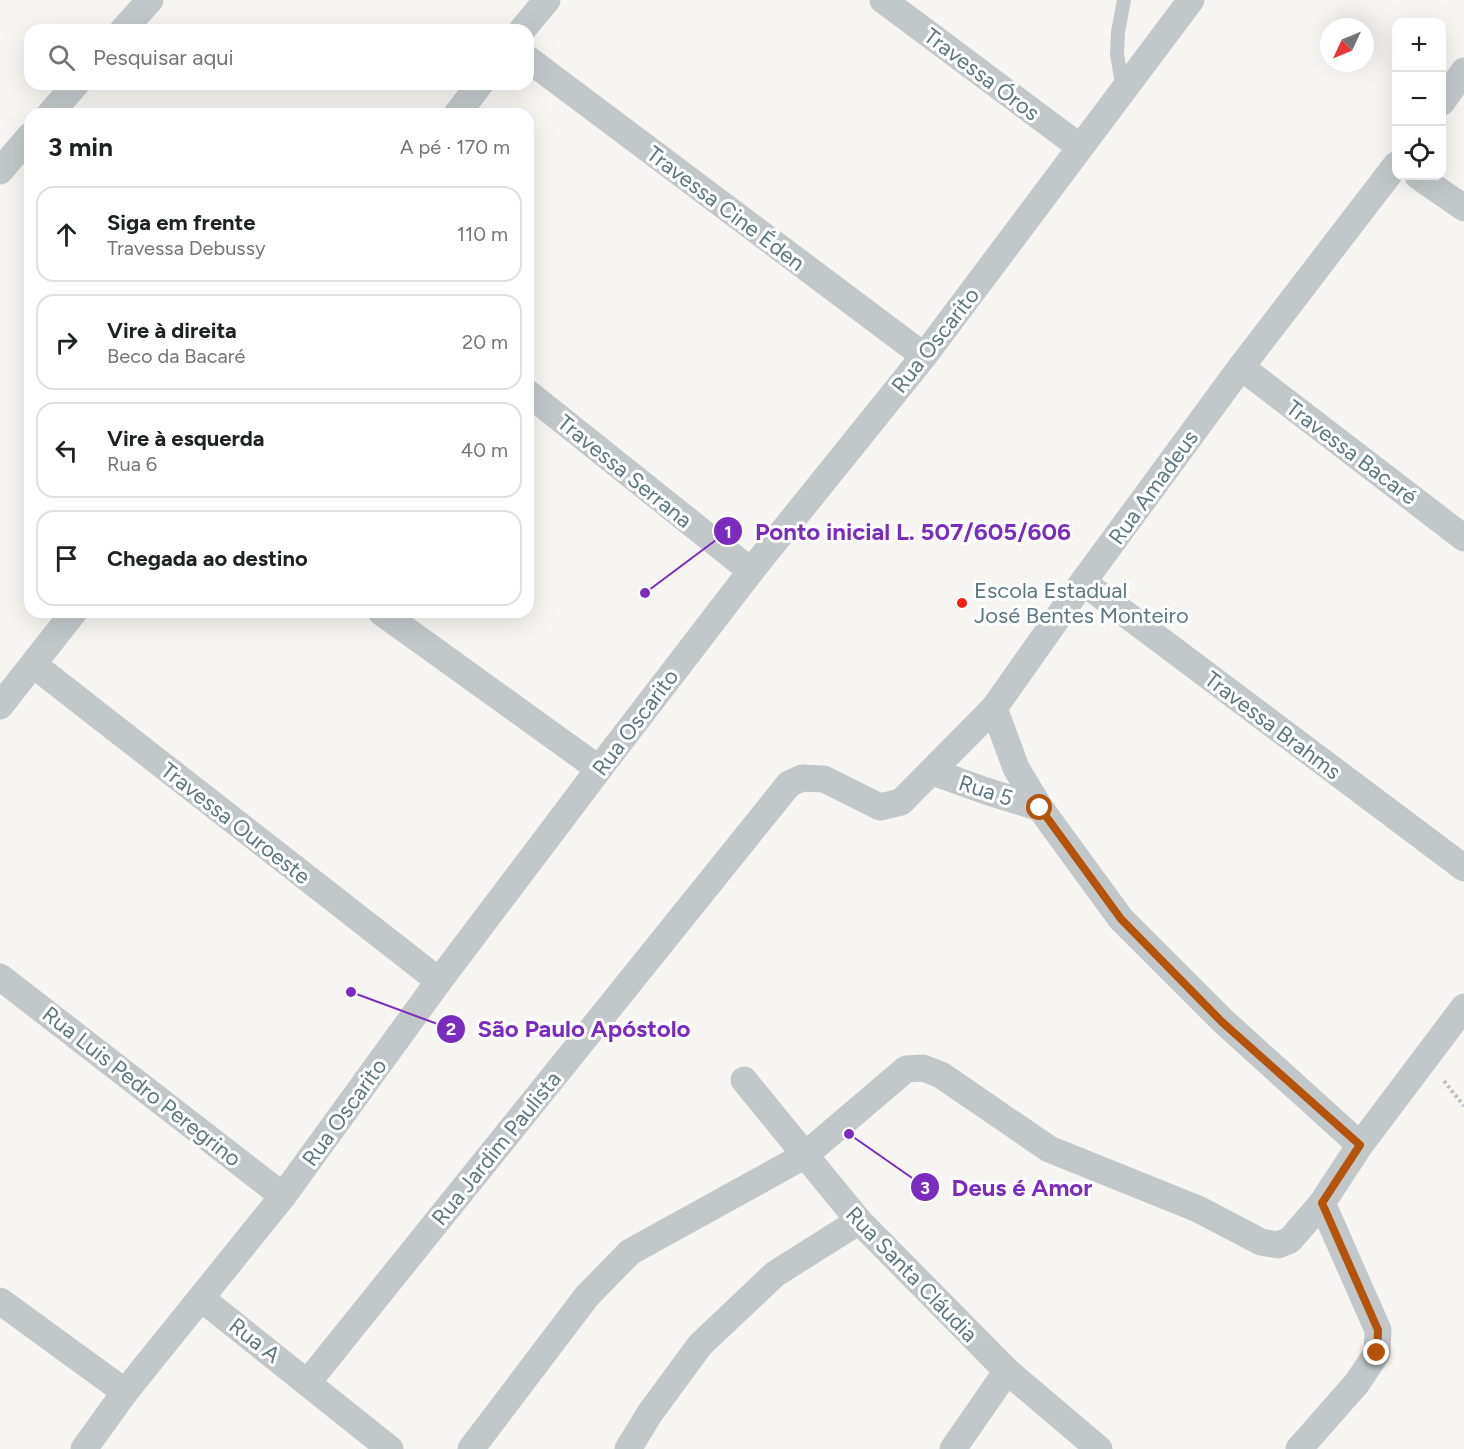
<!DOCTYPE html>
<html lang="pt">
<meta charset="utf-8">
<style>
:root{--surface:#fff;--page:#f6f6f6;--text:#202124;--muted:#757577;--line:#e0e0e0}
body{margin:0;font-family:Figtree,sans-serif;background:var(--page);color:var(--text)}
.controls{position:absolute;right:18px;top:18px;display:grid;overflow:hidden;border-radius:12px;box-shadow:0 6px 24px #0002}
.controls button{width:54px;height:54px;display:grid;place-items:center;padding:0;border:0;border-bottom:2px solid var(--line);background:var(--surface);color:var(--text);font:30px sans-serif}
.compass{position:absolute;left:1320px;top:18px;width:54px;height:54px;border-radius:50%;background:var(--surface);box-shadow:0 6px 24px #0002;rotate:226deg}
.stop{position:absolute;width:18px;height:18px;margin:-14px;border:4px solid #b45309;border-radius:50%;background:#fff}
.stop.end{background:#b45309;border-color:#fff;box-shadow:0 2px 6px #0008}
.list{margin:0;padding:0;list-style:none}
h2{display:flex;justify-content:space-between;align-items:center;height:78px;margin:0;padding:0 24px;font-size:26px}
h2 small{font-size:20px;font-weight:400;color:var(--muted)}
.list li{display:grid;grid-template-columns:39px 1fr auto;gap:18px;align-items:center;box-sizing:border-box;height:96px;margin:0 12px 12px;padding:0 12px;border:2px solid var(--line);border-radius:18px}
.list b{display:block;font-size:22px;white-space:nowrap}
.list p{margin:0;font-size:20px;white-space:nowrap;color:var(--muted)}
.list em{font-size:20px;font-style:normal;color:var(--muted)}
.icon{flex:none;width:33px;height:33px;fill:none;stroke:currentColor;stroke-width:2;stroke-linecap:round;stroke-linejoin:round}
.map{position:relative;flex:none;width:1464px;height:1449px;overflow:hidden}
.search{position:absolute;background:var(--surface);box-shadow:0 6px 24px #0002;left:24px;top:24px;width:510px;height:66px;display:flex;align-items:center;gap:15px;box-sizing:border-box;padding:0 21px;border-radius:18px;color:var(--muted);font-size:22px}
.panel{position:absolute;background:var(--surface);box-shadow:0 6px 24px #0002;left:24px;top:108px;width:510px;height:510px;border-radius:18px}
.map>svg:first-child{display:block}
</style>
<div class="map">
<svg width="1464" height="1449" viewBox="0 0 1464 1449">
<rect width="100%" height="100%" fill="#f6f5f1"/>
<g fill="none" stroke-linecap="round" stroke-linejoin="round">
<polyline stroke="#bdc1c2" stroke-width="4" stroke-dasharray="3 3" stroke-linecap="butt" points="1444,1081 1464,1106"/>
<polyline stroke="#c2c8ca" stroke-width="14" points="1123,90 1117,54 1118,32 1124,0"/>
<g stroke="#c2c8ca" stroke-width="27">
<polyline points="883,0 1080,147"/>
<polyline points="123,30 150,0"/>
<polyline points="522,30 547,0"/>
<polyline points="528,59 924,356"/>
<polyline points="1442,102 1464,71"/>
<polyline points="50,114 76,84"/>
<polyline points="457,114 480,84"/>
<polyline points="0,171 30,136"/>
<polyline points="1418,176 1464,208"/>
<polyline points="1241,367 1464,538"/>
<polyline points="528,393 751,571"/>
<polyline points="1083,582 1464,868"/>
<polyline points="381,612 599,769"/>
<polyline points="34,665 439,981"/>
<polyline points="0,706 74,612"/>
<polyline points="994,708 1016,768 1040,808 1121,919 1223,1021 1360,1145"/>
<polyline points="933,772 986,791 1040,808"/>
<polyline points="0,977 283,1196"/>
<polyline points="744,1080 859,1221 1007,1371 1099,1449"/>
<polyline points="202,1299 390,1449"/>
<polyline points="0,1301 125,1392"/>
<polyline points="308,1382 789,784 802,778 824,779 880,807 901,802 994,708 1083,582 1241,367 1396,165"/>
<polyline points="84,1449 125,1392 283,1196 439,981 599,769 751,571 924,356 1191,0"/>
<polyline points="471,1449 587,1296 630,1252 804,1156 906,1069 923,1068 941,1075 1049,1149 1198,1209 1261,1242 1278,1245 1290,1240 1322,1203 1360,1145 1464,1007"/>
<polyline points="628,1449 650,1413 700,1345 775,1274 859,1221"/>
<polyline points="953,1449 1007,1371"/>
<polyline points="1299,1449 1357,1383 1377,1353 1378,1330 1322,1203"/>
</g>
</g>
<g fill="none" stroke-linecap="round" stroke-linejoin="round">
<polyline stroke="#b45309" stroke-width="8" points="1040,808 1121,919 1222,1022 1360,1145 1322,1203 1378,1330 1377,1353"/>
</g>
<circle fill="#f51e12" stroke="#fff" stroke-width="2" cx="962" cy="603" r="6"/>
<g text-anchor="middle" stroke-width="6" stroke-linejoin="round" paint-order="stroke">
<g font-size="22" fill="#5d7780" stroke="#fff">
<text transform="translate(982 74) rotate(37)" y="8">Travessa Óros</text>
<text transform="translate(726 208) rotate(37)" y="8">Travessa Cine Éden</text>
<text transform="translate(935 340) rotate(-52)" y="8">Rua Oscarito</text>
<text transform="translate(1352 452) rotate(37)" y="8">Travessa Bacaré</text>
<text transform="translate(625 471) rotate(39)" y="8">Travessa Serrana</text>
<text transform="translate(1153 487) rotate(-54)" y="8">Rua Amadeus</text>
<text transform="translate(635 722) rotate(-53)" y="8">Rua Oscarito</text>
<text transform="translate(1273 725) rotate(37)" y="8">Travessa Brahms</text>
<text transform="translate(986 790) rotate(18)" y="8">Rua 5</text>
<text transform="translate(236 823) rotate(38)" y="8">Travessa Ouroeste</text>
<text transform="translate(142 1086) rotate(38)" y="8">Rua Luis Pedro Peregrino</text>
<text transform="translate(344 1112) rotate(-54)" y="8">Rua Oscarito</text>
<text transform="translate(496 1148) rotate(-51)" y="8">Rua Jardim Paulista</text>
<text transform="translate(912 1274) rotate(46)" y="8">Rua Santa Cláudia</text>
<text transform="translate(255 1340) rotate(38)" y="8">Rua A</text>
</g>
<g font-size="22" fill="#5d7780" stroke="#fff" text-anchor="start">
<text x="974" y="598">Escola Estadual<tspan x="974" dy="25">José Bentes Monteiro</tspan></text>
</g>
</g>
<path fill="none" stroke="#7b2cbf" stroke-width="2" d="M645 593L728 531M351 992L451 1029M849 1134L925 1187"/>
<g fill="#7b2cbf" stroke="#fff" stroke-width="2">
<circle cx="645" cy="593" r="6"/>
<circle cx="351" cy="992" r="6"/>
<circle cx="849" cy="1134" r="6"/>
<circle cx="728" cy="531" r="15"/>
<circle cx="451" cy="1029" r="15"/>
<circle cx="925" cy="1187" r="15"/>
</g>
<g font-size="18" text-anchor="middle" font-weight="bold" fill="#fff">
<text x="728" y="538">1</text>
<text x="451" y="1035">2</text>
<text x="925" y="1194">3</text>
</g>
<g font-size="24" text-anchor="middle" font-weight="bold" fill="#7b2cbf" stroke="#fff" stroke-width="6" stroke-linejoin="round" paint-order="stroke">
<text x="913" y="540">Ponto inicial L. 507/605/606</text>
<text x="584" y="1037">São Paulo Apóstolo</text>
<text x="1022" y="1196">Deus é Amor</text>
</g>
</svg>
<div class="controls">
<button>+</button>
<button>−</button>
<button><svg class="icon" aria-label="locate" viewBox="0 0 24 24"><circle cx="12" cy="12" r="6"/><path d="M12 2v4M12 18v4M2 12h4M18 12h4"/></svg></button>
</div>
<svg class="compass" viewBox="-18 -18 36 36"><path d="M0-13l5 13h-10z" fill="#e53935"/><path d="M0 13l5-13h-10z" fill="#757577"/></svg>
<div class="stop" style="left:1040px;top:808px"></div>
<div class="stop end" style="left:1377px;top:1353px"></div>
<div class="search"><svg class="icon" aria-label="search" viewBox="0 0 24 24"><circle cx="10" cy="10" r="6"/><path d="M15 15l6 6"/></svg>Pesquisar aqui</div>
<section class="panel">
<h2>3 min<small>A pé · 170 m</small></h2>
<ul class="list">
<li><svg class="icon" aria-label="ahead" viewBox="0 0 24 24"><path d="M12 20V5M6 11l6-6 6 6"/></svg><div><b>Siga em frente</b><p>Travessa Debussy</p></div><em>110 m</em></li>
<li><svg class="icon" aria-label="right" viewBox="0 0 24 24"><path d="M7 20v-9h11M14 6l5 5-5 5"/></svg><div><b>Vire à direita</b><p>Beco da Bacaré</p></div><em>20 m</em></li>
<li><svg class="icon" aria-label="left" viewBox="0 0 24 24"><path d="M17 20v-9H6M10 6l-5 5 5 5"/></svg><div><b>Vire à esquerda</b><p>Rua 6</p></div><em>40 m</em></li>
<li><svg class="icon" aria-label="arrive" viewBox="0 0 24 24"><path d="M6 21V4h12l-3 4 3 4H6"/></svg><div><b>Chegada ao destino</b></div></li>
</ul>
</section>
</div>
